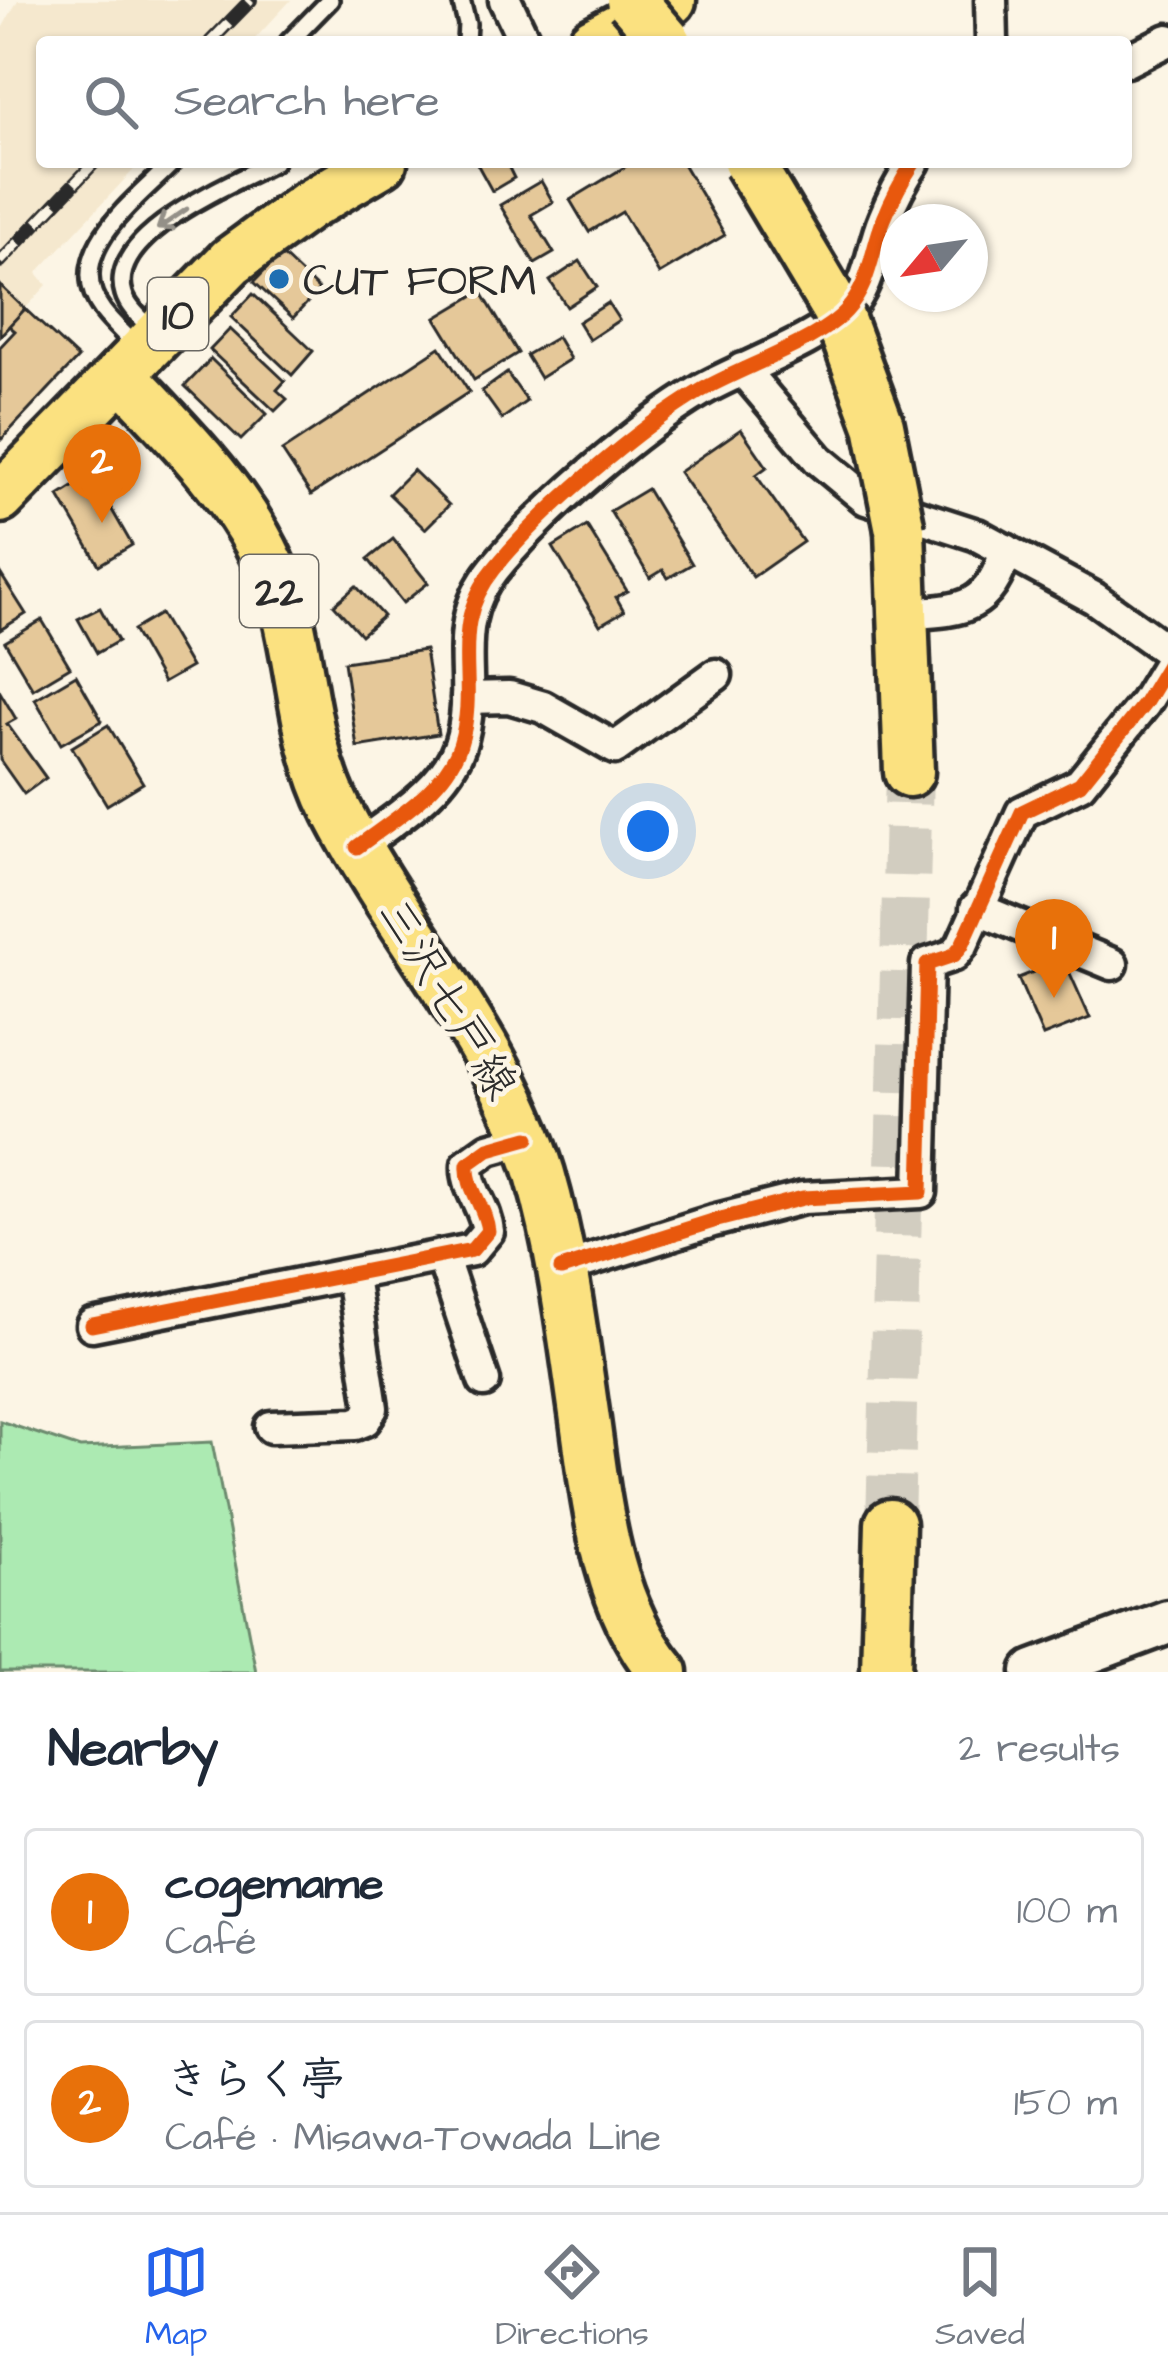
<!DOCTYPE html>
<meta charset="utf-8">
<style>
:root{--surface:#fff;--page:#f6f6f7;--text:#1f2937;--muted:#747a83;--line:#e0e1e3;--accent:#2563eb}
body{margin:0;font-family:"Architects Daughter","Klee One",sans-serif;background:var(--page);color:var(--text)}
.compass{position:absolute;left:880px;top:204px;width:108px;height:108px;border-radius:50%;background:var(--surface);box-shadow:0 3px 9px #0004;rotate:241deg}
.you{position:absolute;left:648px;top:831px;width:42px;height:42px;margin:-30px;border:9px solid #fff;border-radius:50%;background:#1a73e8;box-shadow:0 0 0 18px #1a73e833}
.badge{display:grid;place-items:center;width:78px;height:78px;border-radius:50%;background:var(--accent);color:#fff;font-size:39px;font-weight:700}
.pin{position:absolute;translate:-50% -99px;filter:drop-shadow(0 3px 6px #0008)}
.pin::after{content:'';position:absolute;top:63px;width:42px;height:36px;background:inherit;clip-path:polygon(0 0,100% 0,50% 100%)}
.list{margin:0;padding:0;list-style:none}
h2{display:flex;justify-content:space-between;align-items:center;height:156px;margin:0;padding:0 48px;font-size:51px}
h2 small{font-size:39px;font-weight:400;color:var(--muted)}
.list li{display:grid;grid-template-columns:78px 1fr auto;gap:36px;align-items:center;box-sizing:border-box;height:168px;margin:0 24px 24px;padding:0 24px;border:3px solid var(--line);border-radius:12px}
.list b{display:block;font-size:45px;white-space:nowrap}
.list p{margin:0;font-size:39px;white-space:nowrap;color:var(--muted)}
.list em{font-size:39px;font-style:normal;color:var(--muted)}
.icon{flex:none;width:66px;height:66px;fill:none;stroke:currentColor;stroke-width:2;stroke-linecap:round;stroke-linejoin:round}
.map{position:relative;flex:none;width:1168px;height:1672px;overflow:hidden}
.search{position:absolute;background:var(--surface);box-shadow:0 3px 9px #0004;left:36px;right:36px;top:36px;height:132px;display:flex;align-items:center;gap:30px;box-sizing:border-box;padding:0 42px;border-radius:12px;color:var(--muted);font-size:45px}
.sheet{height:540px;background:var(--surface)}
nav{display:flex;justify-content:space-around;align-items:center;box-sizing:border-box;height:168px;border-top:3px solid var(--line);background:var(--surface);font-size:33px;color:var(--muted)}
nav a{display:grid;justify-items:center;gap:6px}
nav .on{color:var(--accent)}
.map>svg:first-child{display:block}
</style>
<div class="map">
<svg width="1168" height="1672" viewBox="0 0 1168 1672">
<rect width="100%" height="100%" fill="#fcf5e5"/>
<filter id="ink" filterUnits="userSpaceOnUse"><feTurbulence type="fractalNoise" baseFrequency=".00833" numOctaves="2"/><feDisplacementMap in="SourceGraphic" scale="24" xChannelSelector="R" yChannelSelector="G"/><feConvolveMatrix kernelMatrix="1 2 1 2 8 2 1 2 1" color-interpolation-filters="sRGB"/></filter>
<g filter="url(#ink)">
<polygon fill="#f5e8ce" points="18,0 291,0 252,42 42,42 42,162 141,162 37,273 47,285 0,336 0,32"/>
<polygon fill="#aceab2" stroke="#6c8a6e" stroke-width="3" points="0,1421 80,1448 212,1442 256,1672 0,1672"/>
<g fill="#e5c899" stroke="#2b2b2b" stroke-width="3">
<polygon points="476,162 506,162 514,178 492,191"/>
<polygon points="633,162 682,162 725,235 659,274 622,212 589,232 570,200"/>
<polygon points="541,181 553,202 531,215 554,253 535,264 500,205"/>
<polygon points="281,254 319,290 293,318 254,282"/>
<polygon points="580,261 597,287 567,307 550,281"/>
<polygon points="0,285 25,309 0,336"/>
<polygon points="481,291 518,353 474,380 436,318"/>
<polygon points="253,294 313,351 292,375 231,317"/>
<polygon points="608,303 619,320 589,340 578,322"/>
<polygon points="25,309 78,358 0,441 0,347 15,331 9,326"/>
<polygon points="230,329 285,381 277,390 287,399 275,411 210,350"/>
<polygon points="557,337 570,359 540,378 526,355"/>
<polygon points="440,347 469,392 311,495 282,451"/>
<polygon points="211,359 267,414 241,440 185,386"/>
<polygon points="507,373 527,401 502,419 482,391"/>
<polygon points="741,429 767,467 756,475 803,542 753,577 679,472"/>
<polygon points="413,470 449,505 425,529 389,494"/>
<polygon points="92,475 132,545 99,565 59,496"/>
<polygon points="647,489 692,564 668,578 663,570 650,578 610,511"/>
<polygon points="587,526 627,591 616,597 624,611 600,625 553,547"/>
<polygon points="393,539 428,583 403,603 368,559"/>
<polygon points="0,573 26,614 0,630"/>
<polygon points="356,586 383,616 361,635 334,605"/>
<polygon points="100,608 118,641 97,653 78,619"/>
<polygon points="160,614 191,667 163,683 133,630"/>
<polygon points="42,620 70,667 33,689 5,642"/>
<polygon points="425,650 438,734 357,747 344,662"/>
<polygon points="76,675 102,721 61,744 35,699"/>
<polygon points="0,692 16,719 7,724 46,778 24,794 0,760"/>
<polygon points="108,725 143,783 107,805 72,747"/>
<polygon points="1064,960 1090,1018 1043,1036 1018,978"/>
</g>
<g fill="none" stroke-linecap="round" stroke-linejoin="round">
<polyline stroke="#d2cdc0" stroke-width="48" stroke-dasharray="48 24" stroke-linecap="butt" points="890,1524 909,772"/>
<defs>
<g id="lane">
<polyline points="461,0 467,24 466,42"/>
<polyline points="289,42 330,0"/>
<path d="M152,330C142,319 128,308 124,294C105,235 232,184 274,162"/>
<path d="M136,346C125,334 112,323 103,311C59,253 137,200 173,162"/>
</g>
<g id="street">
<polyline points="505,0 525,42"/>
<polyline points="991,0 992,42"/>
<polyline points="1126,61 1168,40"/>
<polyline points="742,369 819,460 866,499 977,535 1094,598 1168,651"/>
<path d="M901,614C958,610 989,613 1006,550"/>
<polyline points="467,698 509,697 543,707 615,748 716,675"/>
<path d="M357,847C393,820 445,790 460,745C481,680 445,630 494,569C540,512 639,427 702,390C742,367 817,342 846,311C871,284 871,250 884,219C892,199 902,180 914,162"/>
<polyline points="976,908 1112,964"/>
<polyline points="442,1256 484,1381"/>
<polyline points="561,1269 713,1221 803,1198 921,1192 927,964 954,955 962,945 1022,812 1080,784 1145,703 1168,665"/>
<path d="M92,1325L472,1250L488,1231C486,1207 466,1189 468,1164L489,1149L528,1138"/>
<polyline points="271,1427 355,1424 365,1420 372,1408 352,1276"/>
</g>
<polyline id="secondary" points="1034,1672 1168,1622"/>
<g id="primary">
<polyline points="593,42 671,0"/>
<path d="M121,374C188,446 266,519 288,618C304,686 305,747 337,811C401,935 499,1039 540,1174C562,1250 572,1329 583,1406C596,1494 603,1601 663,1672"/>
<polyline points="0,498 231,261 307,206 382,162"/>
<polyline points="900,530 909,772"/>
<polyline points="886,1672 890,1524"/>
</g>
</defs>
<use href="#lane" stroke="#2b2b2b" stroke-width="24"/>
<use href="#street" stroke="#2b2b2b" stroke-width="39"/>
<use href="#secondary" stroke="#2b2b2b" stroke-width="51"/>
<use href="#primary" stroke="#2b2b2b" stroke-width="57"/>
<use href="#lane" stroke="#fcf5e5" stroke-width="15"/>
<use href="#street" stroke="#fcf5e5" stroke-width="30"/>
<use href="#secondary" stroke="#fcf5e5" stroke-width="42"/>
<use href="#primary" stroke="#fbe180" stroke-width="48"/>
<defs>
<g id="rail">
<polyline points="210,42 251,0"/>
<polyline points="0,262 95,162"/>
</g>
</defs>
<use href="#rail" stroke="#2b2b2b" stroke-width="14"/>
<use href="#rail" stroke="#fcf5e5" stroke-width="9" stroke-dasharray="27" stroke-linecap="butt"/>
<defs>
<g id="primary-bridge">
<polyline points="631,0 667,42"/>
<polyline points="748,162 836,309 879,425 900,530"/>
</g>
</defs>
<use href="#primary-bridge" stroke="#2b2b2b" stroke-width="57" stroke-linecap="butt"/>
<use href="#primary-bridge" stroke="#fbe180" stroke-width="48"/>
<defs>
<g id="cycleway">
<path d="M357,847C393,820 445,790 460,745C481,680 445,630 494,569C540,512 639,427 702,390C742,367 817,342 846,311C871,284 871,250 884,219C892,199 902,180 914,162"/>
<polyline points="561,1269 713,1221 803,1198 921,1192 927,964 954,955 962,945 1022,812 1080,784 1145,703 1168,665"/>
<path d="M92,1325L472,1250L488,1231C486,1207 466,1189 468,1164L489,1149L528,1138"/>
</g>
</defs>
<use href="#cycleway" stroke="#fcf5e5" stroke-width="22"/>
<use href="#cycleway" stroke="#e8590c" stroke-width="15"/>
</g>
<defs><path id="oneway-shaft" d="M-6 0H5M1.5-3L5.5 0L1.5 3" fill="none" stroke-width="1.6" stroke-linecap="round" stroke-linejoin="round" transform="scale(3)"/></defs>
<use stroke="#949088" href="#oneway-shaft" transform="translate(172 219) rotate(146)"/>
</g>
<circle fill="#1f6fb2" stroke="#fcf5e5" stroke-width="4.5" cx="279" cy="279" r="12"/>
<g text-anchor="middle" stroke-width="10" stroke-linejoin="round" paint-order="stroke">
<g fill="#fcf5e5" stroke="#6a6863" stroke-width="3">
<rect x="148" y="278" width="60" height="72" rx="9"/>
<rect x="240" y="555" width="78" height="72" rx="9"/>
</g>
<g font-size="42" font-weight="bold" fill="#2b2b2b">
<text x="178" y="329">10</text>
<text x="279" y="606">22</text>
</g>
<g font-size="45" fill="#2b2b2b" stroke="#fcf5e5" text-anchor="start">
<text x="303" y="295">CUT FORM</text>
</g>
<g font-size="45" fill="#2b2b2b" stroke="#fcf5e5">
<text transform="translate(449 998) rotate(59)" y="16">三沢七戸線</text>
</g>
</g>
</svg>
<svg class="compass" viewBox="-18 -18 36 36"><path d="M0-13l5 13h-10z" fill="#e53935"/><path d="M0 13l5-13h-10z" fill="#747a83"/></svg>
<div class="you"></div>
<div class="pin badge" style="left:1054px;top:998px;background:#e8710a">1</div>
<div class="pin badge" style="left:102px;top:523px;background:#e8710a">2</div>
<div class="search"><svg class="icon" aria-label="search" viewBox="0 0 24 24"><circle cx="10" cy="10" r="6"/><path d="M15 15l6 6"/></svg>Search here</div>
</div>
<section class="sheet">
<h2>Nearby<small>2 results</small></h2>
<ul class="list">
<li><span class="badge" style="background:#e8710a">1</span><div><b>cogemame</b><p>Café</p></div><em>100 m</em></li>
<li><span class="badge" style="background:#e8710a">2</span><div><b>きらく亭</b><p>Café · Misawa-Towada Line</p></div><em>150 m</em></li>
</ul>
</section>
<nav>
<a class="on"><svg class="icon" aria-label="map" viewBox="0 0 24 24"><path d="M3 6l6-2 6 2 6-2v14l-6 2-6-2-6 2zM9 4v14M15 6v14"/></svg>Map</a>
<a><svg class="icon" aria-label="directions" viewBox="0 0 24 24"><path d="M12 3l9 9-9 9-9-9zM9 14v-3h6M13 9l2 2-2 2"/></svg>Directions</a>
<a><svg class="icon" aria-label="saved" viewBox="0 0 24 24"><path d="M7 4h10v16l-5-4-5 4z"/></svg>Saved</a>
</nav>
